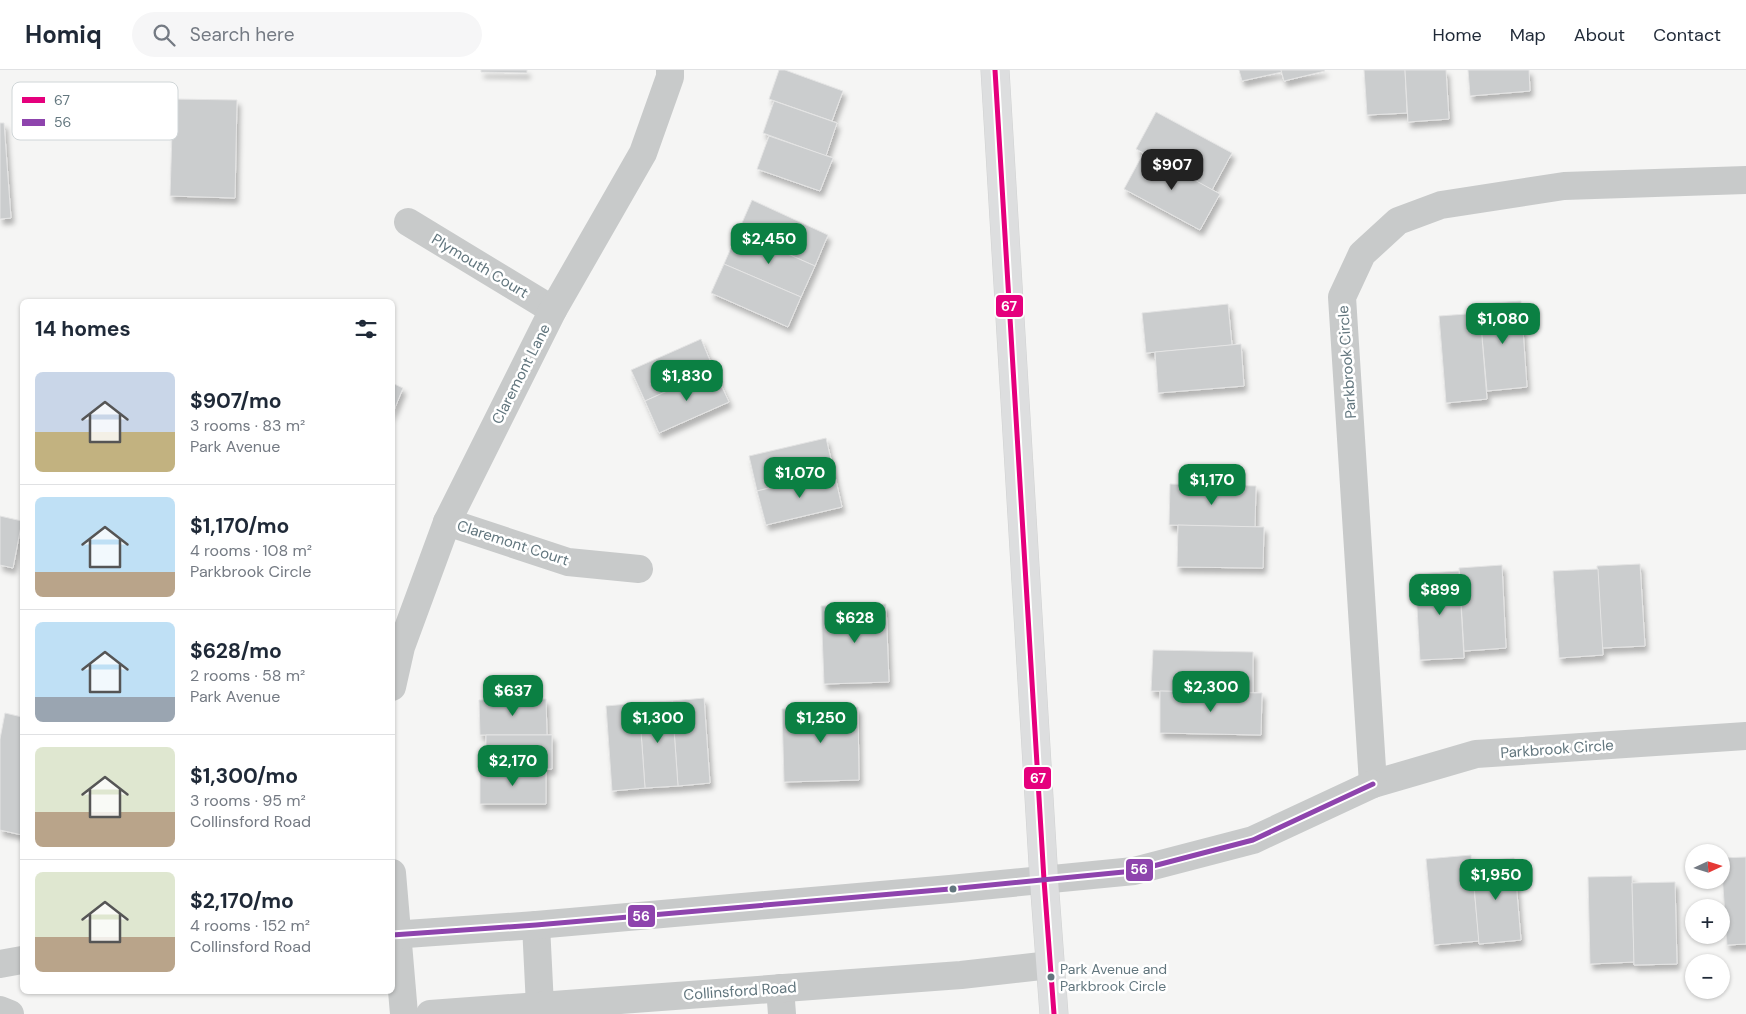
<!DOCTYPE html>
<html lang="en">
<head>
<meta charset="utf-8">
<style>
	:root { --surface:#fff; --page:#f6f6f7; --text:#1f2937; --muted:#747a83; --line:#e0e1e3; --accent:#0b8043 }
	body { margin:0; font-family:"DM Sans",sans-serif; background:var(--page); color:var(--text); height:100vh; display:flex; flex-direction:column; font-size:19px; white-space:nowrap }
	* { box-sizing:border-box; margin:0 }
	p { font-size:16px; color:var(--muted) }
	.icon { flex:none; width:28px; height:28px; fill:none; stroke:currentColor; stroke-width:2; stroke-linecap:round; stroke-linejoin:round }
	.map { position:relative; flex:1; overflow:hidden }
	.side { position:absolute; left:20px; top:229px; width:375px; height:695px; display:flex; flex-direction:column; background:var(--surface); border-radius:8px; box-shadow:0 1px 4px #0004 }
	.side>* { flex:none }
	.needle { width:32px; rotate:86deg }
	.buttons { position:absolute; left:1685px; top:774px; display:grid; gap:10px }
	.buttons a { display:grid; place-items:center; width:45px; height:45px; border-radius:50%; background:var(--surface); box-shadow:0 1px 4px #0004; font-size:25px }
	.price { position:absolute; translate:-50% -42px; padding:0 11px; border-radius:10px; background:var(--accent); color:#fff; font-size:16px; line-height:32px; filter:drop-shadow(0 1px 2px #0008) }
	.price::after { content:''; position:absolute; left:50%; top:30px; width:15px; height:11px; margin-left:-8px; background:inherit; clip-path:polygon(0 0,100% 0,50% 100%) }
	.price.active { background:#222; color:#fff }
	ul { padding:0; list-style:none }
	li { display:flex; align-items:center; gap:15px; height:125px; padding:0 15px }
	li+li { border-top:1px solid var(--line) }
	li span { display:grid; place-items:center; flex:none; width:140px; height:100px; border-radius:8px; color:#555 }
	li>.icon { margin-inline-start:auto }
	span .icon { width:60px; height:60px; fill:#fffc; stroke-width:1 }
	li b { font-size:21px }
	h2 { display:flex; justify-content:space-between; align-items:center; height:60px; padding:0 15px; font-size:21px }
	header { display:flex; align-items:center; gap:30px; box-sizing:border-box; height:70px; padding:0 25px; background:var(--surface); border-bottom:1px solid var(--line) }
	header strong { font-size:24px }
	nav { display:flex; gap:28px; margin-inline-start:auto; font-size:18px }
	.search { width:350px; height:45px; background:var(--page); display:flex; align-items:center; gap:12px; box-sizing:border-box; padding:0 18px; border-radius:28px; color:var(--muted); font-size:19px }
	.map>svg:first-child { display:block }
	.building { fill:#cbcdce; stroke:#e4e4e4; filter:url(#shadow) }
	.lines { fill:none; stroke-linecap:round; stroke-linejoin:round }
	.major-casing { stroke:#d1d2d2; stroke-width:29 }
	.minor { stroke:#c8caca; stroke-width:28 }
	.major { stroke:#dddedf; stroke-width:28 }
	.bus-1-casing { stroke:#fff; stroke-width:9 }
	.bus-2-casing { stroke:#fff; stroke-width:9 }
	.bus-1 { stroke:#e5007d; stroke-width:5 }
	.bus-2 { stroke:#8e44ad; stroke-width:5 }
	.bus-dot { fill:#62767e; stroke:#fff; stroke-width:2 }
	.labels { text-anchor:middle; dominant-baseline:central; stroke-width:5; stroke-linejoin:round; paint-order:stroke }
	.bus-label { font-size:14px; fill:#62767e; stroke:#fff; text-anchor:start }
	.street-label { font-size:15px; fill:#62767e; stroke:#fff }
	.key { fill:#fff; stroke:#d0d6d8; stroke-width:1 }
	.key-label { font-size:14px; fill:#62767e }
	.line-badge { stroke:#fff; stroke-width:2 }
	.badge-label { font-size:14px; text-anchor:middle; font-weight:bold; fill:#fff }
</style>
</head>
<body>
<header>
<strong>Homiq</strong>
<div class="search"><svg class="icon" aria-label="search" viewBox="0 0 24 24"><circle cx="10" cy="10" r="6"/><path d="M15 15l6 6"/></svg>Search here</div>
<nav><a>Home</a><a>Map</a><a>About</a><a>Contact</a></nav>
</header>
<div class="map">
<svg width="1746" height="944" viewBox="0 0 1746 944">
	<defs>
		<filter id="shadow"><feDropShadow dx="3" dy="5.5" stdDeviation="2.5" flood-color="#0004"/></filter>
	</defs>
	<rect width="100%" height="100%" fill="#f5f5f4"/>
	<g class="building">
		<polygon points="481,0 527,0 527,3 481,2"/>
		<polygon points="779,0 785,0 843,21 832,51 769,29"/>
		<polygon points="1239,0 1281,0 1282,2 1242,11"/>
		<polygon points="1281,0 1324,0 1325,1 1284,11"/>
		<polygon points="1364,0 1405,0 1407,43 1367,45"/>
		<polygon points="1405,0 1446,0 1449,49 1408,52"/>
		<polygon points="1468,0 1529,0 1530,21 1470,26"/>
		<polygon points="173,29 237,30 235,128 170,126"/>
		<polygon points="774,31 837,53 826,86 763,63"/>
		<polygon points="1156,42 1232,83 1212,120 1136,79"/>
		<polygon points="0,53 4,53 11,148 0,149"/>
		<polygon points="769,66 833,88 820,121 757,99"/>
		<polygon points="1144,82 1220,124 1200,160 1124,119"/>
		<polygon points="752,130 828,165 815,196 738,162"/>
		<polygon points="738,162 815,196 801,227 724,194"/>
		<polygon points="724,194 801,227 788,257 711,223"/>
		<polygon points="1521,231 1527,317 1487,321 1479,234"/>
		<polygon points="1228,234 1232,275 1146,283 1142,243"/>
		<polygon points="1480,243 1487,329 1446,333 1439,246"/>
		<polygon points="701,269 714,300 645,331 631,300"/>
		<polygon points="1241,274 1244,316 1158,323 1155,282"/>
		<polygon points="714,300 729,332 659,363 645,331"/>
		<polygon points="392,313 403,318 392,345"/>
		<polygon points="826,368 834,402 757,421 749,386"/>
		<polygon points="834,402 842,437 766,455 757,421"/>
		<polygon points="1170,414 1256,416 1255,457 1169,455"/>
		<polygon points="0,446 22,451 13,498 0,495"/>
		<polygon points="1178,455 1264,457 1263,498 1177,497"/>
		<polygon points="1640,494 1645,576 1602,578 1597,496"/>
		<polygon points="1502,495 1506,578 1464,581 1459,498"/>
		<polygon points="1598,499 1603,585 1559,588 1553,501"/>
		<polygon points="1459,501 1464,588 1420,590 1415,504"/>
		<polygon points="886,534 889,612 824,614 821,536"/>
		<polygon points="1153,580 1253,582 1253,623 1151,621"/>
		<polygon points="1160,621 1262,623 1261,665 1160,663"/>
		<polygon points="704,628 710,713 678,716 672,631"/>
		<polygon points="546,629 547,665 480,665 479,630"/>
		<polygon points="672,631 678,716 645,718 639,633"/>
		<polygon points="639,633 645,718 612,721 606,636"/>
		<polygon points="858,637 859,710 784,712 782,639"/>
		<polygon points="5,643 22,647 22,765 0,760 0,669"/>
		<polygon points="486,665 552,665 552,699 486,700"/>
		<polygon points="546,699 546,734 480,734 480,700"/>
		<polygon points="1471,785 1479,871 1434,875 1426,789"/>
		<polygon points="1746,787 1746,874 1727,875 1721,788"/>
		<polygon points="1514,788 1521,870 1479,874 1472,792"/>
		<polygon points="1632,806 1634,892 1590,894 1588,807"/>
		<polygon points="1675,812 1677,894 1634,895 1632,813"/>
	</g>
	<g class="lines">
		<defs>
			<polyline id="major" points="995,0 1044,810 1054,944"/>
		</defs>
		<use href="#major" class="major-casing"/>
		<g class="minor">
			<polyline points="1746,110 1564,116 1441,135 1398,151 1362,184 1342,227 1373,714 1476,684 1746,666"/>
			<polyline points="408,152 553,240"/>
			<polyline points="447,452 568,492 639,499"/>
			<polyline points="392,617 401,577 447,452 553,240 643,83 670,7 670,0"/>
			<polyline points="392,803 404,944"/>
			<polyline points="536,855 540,936"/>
			<polyline points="392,865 536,855 950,819 1134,801 1253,770 1373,714"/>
			<polyline points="0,894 22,890"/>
			<polyline points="780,918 782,944"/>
			<polyline points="0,940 10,944"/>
			<polyline points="430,944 961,905 1050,895"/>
		</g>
		<use href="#major" class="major"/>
		<defs>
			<polyline id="bus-1" points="995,0 1044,810 1054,944"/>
			<polyline id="bus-2" points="392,865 536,855 950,819 1134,801 1253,770 1373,714"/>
		</defs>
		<use href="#bus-1" class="bus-1-casing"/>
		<use href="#bus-2" class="bus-2-casing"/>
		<use href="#bus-1" class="bus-1"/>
		<use href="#bus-2" class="bus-2"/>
	</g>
	<g class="bus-dot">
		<circle cx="953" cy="819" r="4.5"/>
		<circle cx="1051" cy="907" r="4.5"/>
	</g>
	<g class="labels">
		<g class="bus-label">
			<text x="1060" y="899">Park Avenue and<tspan x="1060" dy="17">Parkbrook Circle</tspan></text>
		</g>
		<g class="street-label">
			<text transform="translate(480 196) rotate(31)">Plymouth Court</text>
			<text transform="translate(1347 292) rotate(-94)">Parkbrook Circle</text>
			<text transform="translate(521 304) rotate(-63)">Claremont Lane</text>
			<text transform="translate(513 473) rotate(18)">Claremont Court</text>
			<text transform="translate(1557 679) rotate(-4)">Parkbrook Circle</text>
			<text transform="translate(740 921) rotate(-4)">Collinsford Road</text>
		</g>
	</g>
	<rect x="12" y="12" width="166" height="58" rx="8" class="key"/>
	<rect x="22" y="27" width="23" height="6" fill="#e5007d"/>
	<rect x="22" y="49" width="23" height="7" fill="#8e44ad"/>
	<g class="key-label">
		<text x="54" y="35">67</text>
		<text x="54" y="57">56</text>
	</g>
	<g class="line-badge">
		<rect x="995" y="224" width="29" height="24" rx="5" fill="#e5007d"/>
		<rect x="1023" y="696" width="29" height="24" rx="5" fill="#e5007d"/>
		<rect x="1125" y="788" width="29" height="24" rx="5" fill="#8e44ad"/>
		<rect x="627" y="834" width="29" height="24" rx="5" fill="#8e44ad"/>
	</g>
	<g class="badge-label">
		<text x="1009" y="241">67</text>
		<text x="1038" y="713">67</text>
		<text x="1139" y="804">56</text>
		<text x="641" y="851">56</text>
	</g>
</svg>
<div class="buttons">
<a><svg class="needle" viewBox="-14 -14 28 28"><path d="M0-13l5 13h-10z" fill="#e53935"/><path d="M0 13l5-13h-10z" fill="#747a83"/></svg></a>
<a>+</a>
<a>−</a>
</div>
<b class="price active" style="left:1172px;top:121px">$907</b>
<b class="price" style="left:769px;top:195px">$2,450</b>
<b class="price" style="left:1503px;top:275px">$1,080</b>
<b class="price" style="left:687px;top:332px">$1,830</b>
<b class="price" style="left:800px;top:429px">$1,070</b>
<b class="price" style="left:1212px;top:436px">$1,170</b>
<b class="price" style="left:1440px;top:546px">$899</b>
<b class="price" style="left:855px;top:574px">$628</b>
<b class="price" style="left:1211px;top:643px">$2,300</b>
<b class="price" style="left:513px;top:647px">$637</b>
<b class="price" style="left:658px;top:674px">$1,300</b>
<b class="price" style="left:821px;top:674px">$1,250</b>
<b class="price" style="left:513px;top:717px">$2,170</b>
<b class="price" style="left:1496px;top:831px">$1,950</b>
<section class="side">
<h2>14 homes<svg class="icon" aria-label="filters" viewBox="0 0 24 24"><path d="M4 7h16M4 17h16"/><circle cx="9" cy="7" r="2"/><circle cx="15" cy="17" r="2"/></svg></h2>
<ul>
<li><span style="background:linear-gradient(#c9d6e8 60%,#c2b280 0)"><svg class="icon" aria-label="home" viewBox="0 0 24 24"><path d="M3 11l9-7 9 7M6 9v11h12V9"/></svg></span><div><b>$907/mo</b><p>3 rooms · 83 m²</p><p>Park Avenue</p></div></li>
<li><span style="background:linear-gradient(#bfe0f5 75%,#b9a48a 0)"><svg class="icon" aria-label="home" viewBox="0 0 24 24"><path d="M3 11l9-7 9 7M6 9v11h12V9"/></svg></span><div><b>$1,170/mo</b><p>4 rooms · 108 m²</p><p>Parkbrook Circle</p></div></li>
<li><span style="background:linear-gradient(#bfe0f5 75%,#9aa5b1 0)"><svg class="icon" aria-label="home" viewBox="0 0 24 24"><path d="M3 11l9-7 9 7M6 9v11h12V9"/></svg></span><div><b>$628/mo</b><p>2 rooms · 58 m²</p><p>Park Avenue</p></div></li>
<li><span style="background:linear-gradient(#dfe7d0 65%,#b9a48a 0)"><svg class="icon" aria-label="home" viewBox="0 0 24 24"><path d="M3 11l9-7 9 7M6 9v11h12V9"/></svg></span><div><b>$1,300/mo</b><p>3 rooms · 95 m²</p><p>Collinsford Road</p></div></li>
<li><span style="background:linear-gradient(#dfe7d0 65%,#b9a48a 0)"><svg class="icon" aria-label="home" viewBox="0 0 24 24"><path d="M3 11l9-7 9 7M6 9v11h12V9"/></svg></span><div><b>$2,170/mo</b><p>4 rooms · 152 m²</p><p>Collinsford Road</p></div></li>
</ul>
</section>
</div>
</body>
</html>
